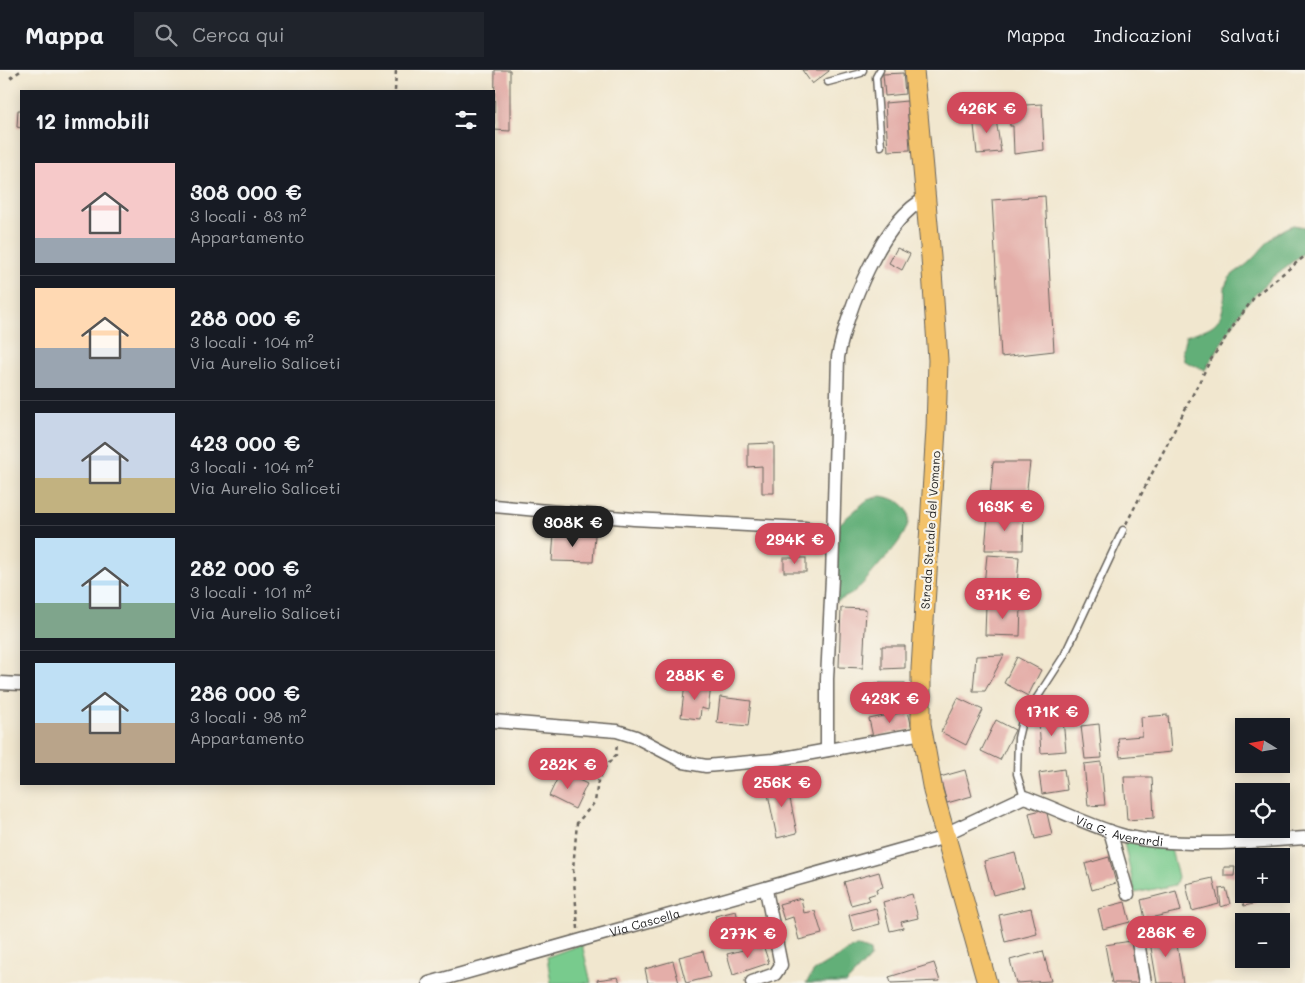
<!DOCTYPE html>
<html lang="it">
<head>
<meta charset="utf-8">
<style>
	:root { --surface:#171b24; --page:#20242c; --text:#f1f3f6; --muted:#9ea1a6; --line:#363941; --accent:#d1495b }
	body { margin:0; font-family:Mali,sans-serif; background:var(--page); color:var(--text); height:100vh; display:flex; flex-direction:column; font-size:19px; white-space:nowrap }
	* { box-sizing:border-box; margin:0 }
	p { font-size:16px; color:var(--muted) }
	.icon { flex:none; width:28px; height:28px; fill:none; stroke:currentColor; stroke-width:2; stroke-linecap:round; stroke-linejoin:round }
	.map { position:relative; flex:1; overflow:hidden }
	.panel { position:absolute; left:20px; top:20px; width:475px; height:695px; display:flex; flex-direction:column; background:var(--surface); border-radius:0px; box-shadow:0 2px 12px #0003 }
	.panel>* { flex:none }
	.needle { width:32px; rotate:281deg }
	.fabs { position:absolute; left:1235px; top:648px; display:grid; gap:10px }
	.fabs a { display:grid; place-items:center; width:55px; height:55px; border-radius:0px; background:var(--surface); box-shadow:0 2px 12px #0003; font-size:25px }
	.price { position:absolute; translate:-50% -42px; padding:0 11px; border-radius:18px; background:var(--accent); color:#fff; font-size:16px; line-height:32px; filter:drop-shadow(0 1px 2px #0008) }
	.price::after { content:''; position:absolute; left:50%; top:30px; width:15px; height:11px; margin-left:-8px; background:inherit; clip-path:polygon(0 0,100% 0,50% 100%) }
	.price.on { background:#222; color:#fff }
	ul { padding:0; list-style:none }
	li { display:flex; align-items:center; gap:15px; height:125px; padding:0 15px }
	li+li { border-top:1px solid var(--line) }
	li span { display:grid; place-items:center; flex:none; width:140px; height:100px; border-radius:0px; color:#555 }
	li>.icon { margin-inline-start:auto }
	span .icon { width:60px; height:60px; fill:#fffc; stroke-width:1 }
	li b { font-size:21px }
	h2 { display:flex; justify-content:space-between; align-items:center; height:60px; padding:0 15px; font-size:21px }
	header { display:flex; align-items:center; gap:30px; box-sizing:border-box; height:70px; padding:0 25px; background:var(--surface); border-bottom:1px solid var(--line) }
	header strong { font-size:24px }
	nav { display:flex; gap:28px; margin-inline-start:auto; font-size:18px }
	.search { width:350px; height:45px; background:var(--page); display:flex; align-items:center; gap:12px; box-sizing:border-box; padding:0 18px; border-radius:0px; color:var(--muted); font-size:19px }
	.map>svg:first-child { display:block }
	.green { fill:#78cb8d; stroke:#4a7454 }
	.forest { fill:#62af78; stroke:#3f664a }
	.building { fill:#e4aea9 }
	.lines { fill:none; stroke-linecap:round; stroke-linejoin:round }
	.service-casing { stroke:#67635b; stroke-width:9 }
	.minor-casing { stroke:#67635b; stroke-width:15 }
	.primary-casing { stroke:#67635b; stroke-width:21 }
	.path { stroke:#67635b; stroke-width:2.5; stroke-dasharray:4 4; stroke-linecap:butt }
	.service { stroke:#fff; stroke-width:6 }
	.minor { stroke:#fff; stroke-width:12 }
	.primary { stroke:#f3c26a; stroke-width:19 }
	.labels { text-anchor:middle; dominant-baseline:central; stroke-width:4.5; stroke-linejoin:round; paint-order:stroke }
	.street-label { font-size:12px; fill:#1c1c1c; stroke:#f7f3e8 }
</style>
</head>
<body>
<header>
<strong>Mappa</strong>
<div class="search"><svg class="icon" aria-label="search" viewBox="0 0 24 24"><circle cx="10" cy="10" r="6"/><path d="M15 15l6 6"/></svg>Cerca qui</div>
<nav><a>Mappa</a><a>Indicazioni</a><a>Salvati</a></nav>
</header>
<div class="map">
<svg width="1305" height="913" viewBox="0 0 1305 913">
	<rect width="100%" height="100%" fill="#f7f3e8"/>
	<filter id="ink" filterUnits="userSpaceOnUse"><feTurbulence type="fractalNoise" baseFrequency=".02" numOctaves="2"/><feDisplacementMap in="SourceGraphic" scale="10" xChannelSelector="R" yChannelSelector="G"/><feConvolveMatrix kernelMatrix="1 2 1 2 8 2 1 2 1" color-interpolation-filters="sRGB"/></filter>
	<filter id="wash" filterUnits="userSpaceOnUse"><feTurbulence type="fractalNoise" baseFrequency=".0096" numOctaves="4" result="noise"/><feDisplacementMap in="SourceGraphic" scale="20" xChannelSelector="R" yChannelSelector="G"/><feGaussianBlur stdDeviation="1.12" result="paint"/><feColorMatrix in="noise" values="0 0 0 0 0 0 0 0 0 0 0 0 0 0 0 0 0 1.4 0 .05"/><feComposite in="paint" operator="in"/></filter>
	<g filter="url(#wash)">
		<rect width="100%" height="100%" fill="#f1e7cf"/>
		<g class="green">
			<polygon points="1135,771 1170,775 1178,807 1175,815 1135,823 1124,773"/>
			<polygon points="582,874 591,913 551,913 547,887"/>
		</g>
		<g class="forest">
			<path d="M1293 155 1305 157V182L1274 206 1245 235 1205 300 1184 291 1182 281 1186 266C1208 258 1221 258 1224 231 1225 225 1224 217 1227 212 1231 203 1239 201 1247 194 1265 178 1268 166 1293 155Z"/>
			<path d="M881 426C932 435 901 472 879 495 866 510 855 526 836 531L838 455 867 430Z"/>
			<polygon points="856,876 870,881 871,887 846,913 806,913 814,901"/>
		</g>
		<g id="blocks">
			<g class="building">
				<polygon points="495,0 510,0 510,61 494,60"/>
				<polygon points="802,0 829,0 829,1 812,14"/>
				<polygon points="903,3 905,24 885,26 883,4"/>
				<polygon points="907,31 910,80 888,81 885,33"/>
				<polygon points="1042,34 1044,80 1014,84 1013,56 1010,56 1009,36"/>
				<polygon points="18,40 21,40 21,58 17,57"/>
				<polygon points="995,43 1001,82 977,84 973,45"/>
				<polygon points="1045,126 1054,281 1001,287 992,130"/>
				<polygon points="897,178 910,184 902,200 889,193"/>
				<polygon points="774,373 774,423 762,423 762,396 748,397 748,374"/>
				<polygon points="993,392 1030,392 1026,427 990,427"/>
				<polygon points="1024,442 1023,480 985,480 988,444"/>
				<polygon points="554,463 595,465 593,492 552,491"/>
				<polygon points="987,485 1019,487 1017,517 984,515"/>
				<rect x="784" y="488" width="22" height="14"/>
				<polygon points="986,535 1021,536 1020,566 985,565"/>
				<polygon points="841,538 866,539 863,598 839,597"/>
				<polygon points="882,576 905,576 905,598 882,599"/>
				<polygon points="1004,585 985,621 973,621 976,586"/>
				<polygon points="1017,587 1041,600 1028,626 1004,613"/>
				<rect x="876" y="613" width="29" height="23"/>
				<polygon points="685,614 711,616 708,640 701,638 700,649 681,647"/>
				<polygon points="720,627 751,631 748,656 717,653"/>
				<polygon points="958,628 983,640 966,675 941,662"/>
				<polygon points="908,641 912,659 873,667 869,649"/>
				<polygon points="1168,645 1171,682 1120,687 1118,668 1142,666 1141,647"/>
				<polygon points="996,650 1015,660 1000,690 981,681"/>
				<polygon points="1063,650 1066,681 1041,683 1039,653"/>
				<polygon points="1099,654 1102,688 1085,689 1081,656"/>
				<polygon points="1101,692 1105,735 1088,736 1084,694"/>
				<polygon points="1064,699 1067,720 1042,724 1039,703"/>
				<polygon points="965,700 972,726 947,733 940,707"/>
				<polygon points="561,701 587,714 575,739 549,726"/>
				<polygon points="1124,707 1152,707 1154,748 1127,750"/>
				<polygon points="786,709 797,763 777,768 766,714"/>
				<polygon points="1046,739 1052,765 1035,769 1029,743"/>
				<polygon points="1015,783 1024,817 993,825 984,791"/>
				<polygon points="1109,787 1116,813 1092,820 1085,794"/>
				<polygon points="1224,797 1235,797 1234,806 1224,806"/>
				<polygon points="879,802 883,817 876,819 877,823 868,826 870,830 851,835 844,812"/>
				<polygon points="1213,808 1219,834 1192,841 1186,814"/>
				<polygon points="1244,814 1244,824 1255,824 1257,833 1244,836 1238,815"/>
				<polygon points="1226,818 1230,834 1221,837 1219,819"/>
				<polygon points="1176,821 1181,841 1145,849 1141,830"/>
				<polygon points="912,824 918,848 901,852 903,858 890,861 883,832"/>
				<polygon points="801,828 804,843 815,841 822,864 799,870 793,847 784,850 779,834"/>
				<polygon points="1125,832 1130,852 1103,859 1098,839"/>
				<polygon points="876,838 880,854 853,861 849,845"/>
				<polygon points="1031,838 1037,864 1005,872 999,845"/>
				<polygon points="736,841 742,865 722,871 715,846"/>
				<polygon points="1175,862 1183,913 1157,913 1149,866"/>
				<polygon points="1131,871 1138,913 1112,913 1105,875"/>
				<polygon points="763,875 769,893 733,905 727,884"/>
				<polygon points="703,881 710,907 686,913 679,887"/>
				<polygon points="1043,881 1051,911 1016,913 1010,890"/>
				<polygon points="673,891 679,913 648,913 645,899"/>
				<polygon points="934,893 940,911 891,913 889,907"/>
				<polygon points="618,907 620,913 598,913 597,910"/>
			</g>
		</g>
	</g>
	<g filter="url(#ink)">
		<use href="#blocks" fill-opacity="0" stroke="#67635b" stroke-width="1"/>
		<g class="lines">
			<defs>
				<g id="service">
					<polyline points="880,0 876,7 881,76"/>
					<polyline points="828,12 861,3 863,0"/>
					<polyline points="1024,727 1017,704 1018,668 1022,651 1064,586 1123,460"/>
				</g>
				<g id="minor">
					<polyline points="494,436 634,449 804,458 833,463"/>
					<polyline points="0,613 21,614"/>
					<polyline points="494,651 617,661 636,667 684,692 706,696 773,690 922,663"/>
					<path d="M827 680V609L832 508 838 287C847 240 881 151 926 128"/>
					<polyline points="1110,761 1128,824"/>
					<path id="s1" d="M945 764 1024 727C1058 739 1091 757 1125 766 1175 778 1253 772 1305 768"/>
					<polyline points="1138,872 1145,913"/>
					<polyline points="752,912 775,904 781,895 766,820"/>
					<path id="s2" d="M429 913 946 767"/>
				</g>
				<polyline id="primary" points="914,0 931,187 938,290 936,359 921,599 921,654 933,721 987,913"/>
			</defs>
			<use href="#service" class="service-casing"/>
			<use href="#minor" class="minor-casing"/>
			<use href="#primary" class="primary-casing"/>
			<g class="path">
				<polyline points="10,8 22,0"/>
				<polyline points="395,21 396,0"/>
				<polyline points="1126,454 1210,291 1232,258 1255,226 1305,186"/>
				<polyline points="578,859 573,799 577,753 595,732 598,711 606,696 616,685 617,673"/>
			</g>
			<use href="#service" class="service"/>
			<use href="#minor" class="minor"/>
			<use href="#primary" class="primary"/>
		</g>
	</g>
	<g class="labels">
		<g class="street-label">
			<text transform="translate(930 460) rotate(-86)">Strada Statale del Vomano</text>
			<text stroke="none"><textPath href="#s1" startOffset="189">Via G. Averardi</textPath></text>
			<text stroke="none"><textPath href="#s2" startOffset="224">Via Cascella</textPath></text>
		</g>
	</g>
</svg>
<div class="fabs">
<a><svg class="needle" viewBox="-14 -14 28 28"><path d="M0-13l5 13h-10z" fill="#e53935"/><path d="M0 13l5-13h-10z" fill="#9ea1a6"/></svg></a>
<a><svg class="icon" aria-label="locate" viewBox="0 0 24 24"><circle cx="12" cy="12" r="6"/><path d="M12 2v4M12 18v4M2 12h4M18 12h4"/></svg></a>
<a>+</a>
<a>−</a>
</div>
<b class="price" style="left:987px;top:64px">426K €</b>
<b class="price" style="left:1005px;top:462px">163K €</b>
<b class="price on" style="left:573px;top:478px">308K €</b>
<b class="price" style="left:795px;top:495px">294K €</b>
<b class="price" style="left:1003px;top:550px">371K €</b>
<b class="price" style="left:695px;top:631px">288K €</b>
<b class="price" style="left:890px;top:654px">423K €</b>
<b class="price" style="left:1052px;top:667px">171K €</b>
<b class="price" style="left:568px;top:720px">282K €</b>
<b class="price" style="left:782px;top:738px">256K €</b>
<b class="price" style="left:1166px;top:888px">286K €</b>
<b class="price" style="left:748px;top:889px">277K €</b>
<section class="panel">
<h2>12 immobili<svg class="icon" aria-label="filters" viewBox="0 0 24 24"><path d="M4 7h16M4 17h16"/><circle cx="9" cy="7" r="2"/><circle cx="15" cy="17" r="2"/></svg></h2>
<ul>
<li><span style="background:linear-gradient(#f6c9c9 75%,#9aa5b1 0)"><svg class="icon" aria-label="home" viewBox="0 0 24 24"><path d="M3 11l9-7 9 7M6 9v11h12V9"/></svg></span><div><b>308 000 €</b><p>3 locali · 83 m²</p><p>Appartamento</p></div></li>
<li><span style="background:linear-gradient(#ffd9b3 60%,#9aa5b1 0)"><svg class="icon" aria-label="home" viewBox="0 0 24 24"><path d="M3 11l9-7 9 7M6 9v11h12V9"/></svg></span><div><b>288 000 €</b><p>3 locali · 104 m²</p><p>Via Aurelio Saliceti</p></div></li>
<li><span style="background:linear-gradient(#c9d6e8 65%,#c2b280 0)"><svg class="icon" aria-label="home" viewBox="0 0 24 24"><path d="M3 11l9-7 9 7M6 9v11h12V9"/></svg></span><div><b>423 000 €</b><p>3 locali · 104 m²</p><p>Via Aurelio Saliceti</p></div></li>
<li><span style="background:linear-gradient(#bfe0f5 65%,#7fa58c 0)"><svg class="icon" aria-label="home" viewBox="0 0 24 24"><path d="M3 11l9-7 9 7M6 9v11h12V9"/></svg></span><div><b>282 000 €</b><p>3 locali · 101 m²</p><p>Via Aurelio Saliceti</p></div></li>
<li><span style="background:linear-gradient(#bfe0f5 60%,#b9a48a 0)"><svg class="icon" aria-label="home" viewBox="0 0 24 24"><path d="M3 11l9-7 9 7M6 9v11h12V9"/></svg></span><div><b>286 000 €</b><p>3 locali · 98 m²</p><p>Appartamento</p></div></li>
</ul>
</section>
</div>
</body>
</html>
